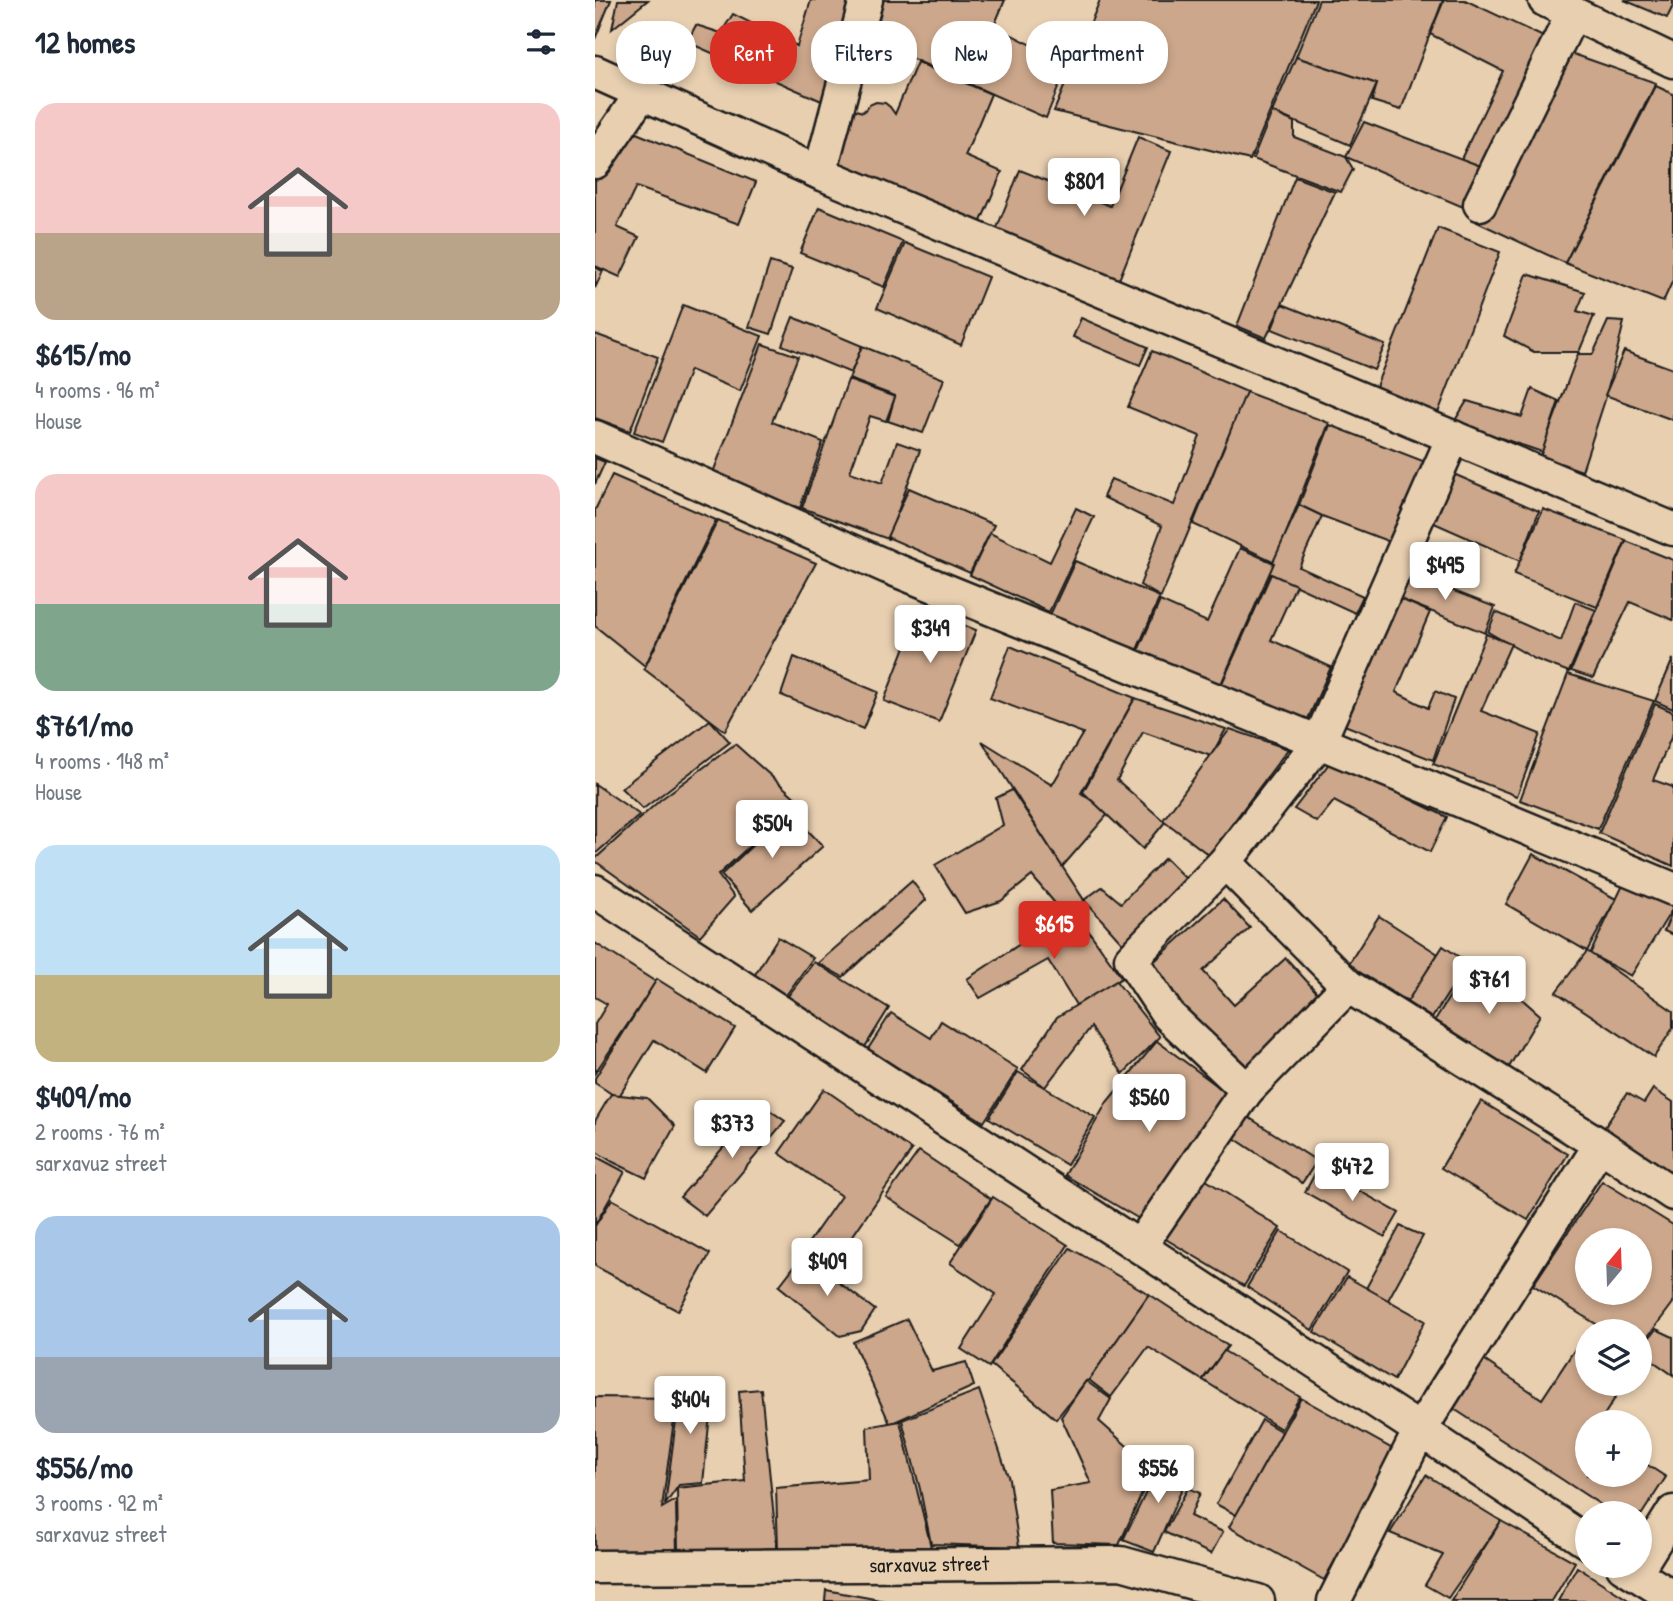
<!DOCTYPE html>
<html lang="en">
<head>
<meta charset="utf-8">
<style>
	:root { --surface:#fff; --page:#f6f6f7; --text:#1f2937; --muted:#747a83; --accent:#d93025 }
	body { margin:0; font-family:"Patrick Hand",sans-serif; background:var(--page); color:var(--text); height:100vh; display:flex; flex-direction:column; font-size:26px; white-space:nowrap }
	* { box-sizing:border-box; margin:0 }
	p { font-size:23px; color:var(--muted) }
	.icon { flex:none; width:38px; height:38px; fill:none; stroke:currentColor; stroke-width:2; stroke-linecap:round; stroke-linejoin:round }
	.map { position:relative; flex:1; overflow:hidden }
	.panel { display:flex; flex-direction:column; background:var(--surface); width:595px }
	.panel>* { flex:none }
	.banner { position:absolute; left:21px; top:21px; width:665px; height:63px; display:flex; gap:14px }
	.needle { width:46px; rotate:19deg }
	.buttons { position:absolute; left:980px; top:1228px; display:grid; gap:14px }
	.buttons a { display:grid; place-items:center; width:77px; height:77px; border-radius:50%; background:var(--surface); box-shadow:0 4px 10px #0003; font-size:35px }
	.price { position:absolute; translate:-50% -60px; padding:0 16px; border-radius:7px; background:#fff; color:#222; font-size:23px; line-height:46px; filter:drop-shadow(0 2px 4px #0008) }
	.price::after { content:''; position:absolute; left:50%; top:42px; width:21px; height:16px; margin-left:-10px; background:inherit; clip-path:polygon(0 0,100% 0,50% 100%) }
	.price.on { background:var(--accent); color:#fff }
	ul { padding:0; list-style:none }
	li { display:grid; align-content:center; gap:14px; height:371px; padding:0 35px }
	li span { display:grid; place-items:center; height:217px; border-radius:21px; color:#555 }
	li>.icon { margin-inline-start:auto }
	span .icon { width:126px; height:126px; fill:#fffc; stroke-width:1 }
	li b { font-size:30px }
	h2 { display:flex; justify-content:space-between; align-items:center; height:84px; padding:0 35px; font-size:30px }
	.chip { padding:0 24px; border-radius:28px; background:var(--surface); box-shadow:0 4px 10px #0003; font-size:24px; line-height:63px }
	.chip.on { background:var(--accent); color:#fff }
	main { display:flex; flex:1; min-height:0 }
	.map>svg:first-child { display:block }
	.building { fill:#cca78b; stroke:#1c1c1c; stroke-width:2; fill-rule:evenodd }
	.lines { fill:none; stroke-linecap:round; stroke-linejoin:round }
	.street-casing { stroke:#1c1c1c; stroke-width:37 }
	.street { stroke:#e8cfb0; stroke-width:32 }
	.labels { text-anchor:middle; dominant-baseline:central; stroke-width:5; stroke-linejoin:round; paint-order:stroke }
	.street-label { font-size:21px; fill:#1c1c1c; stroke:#e8cfb0 }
</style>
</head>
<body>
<main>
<section class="panel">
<h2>12 homes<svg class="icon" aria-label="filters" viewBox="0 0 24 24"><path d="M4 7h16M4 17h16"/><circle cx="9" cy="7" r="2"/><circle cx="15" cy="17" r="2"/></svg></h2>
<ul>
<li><span style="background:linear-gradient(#f6c9c9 60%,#b9a48a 0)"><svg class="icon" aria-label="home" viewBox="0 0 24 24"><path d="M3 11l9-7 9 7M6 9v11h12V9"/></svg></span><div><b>$615/mo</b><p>4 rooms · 96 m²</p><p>House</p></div></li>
<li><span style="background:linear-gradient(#f6c9c9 60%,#7fa58c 0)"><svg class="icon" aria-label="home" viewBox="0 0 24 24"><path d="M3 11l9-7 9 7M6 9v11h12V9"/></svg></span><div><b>$761/mo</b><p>4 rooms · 148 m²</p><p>House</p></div></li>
<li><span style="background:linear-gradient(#bfe0f5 60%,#c2b280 0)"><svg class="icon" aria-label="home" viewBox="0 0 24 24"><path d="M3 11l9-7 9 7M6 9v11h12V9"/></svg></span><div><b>$409/mo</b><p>2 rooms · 76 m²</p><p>sarxavuz street</p></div></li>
<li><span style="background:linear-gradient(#a9c7e8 65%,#9aa5b1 0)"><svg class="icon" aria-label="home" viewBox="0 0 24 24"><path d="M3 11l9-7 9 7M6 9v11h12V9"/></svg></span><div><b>$556/mo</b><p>3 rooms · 92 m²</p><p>sarxavuz street</p></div></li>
</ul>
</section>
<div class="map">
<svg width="1078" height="1601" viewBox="0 0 1078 1601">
	<rect width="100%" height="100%" fill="#e8cfb0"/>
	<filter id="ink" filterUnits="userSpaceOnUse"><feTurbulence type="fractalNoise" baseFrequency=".0143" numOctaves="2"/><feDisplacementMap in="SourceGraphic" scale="14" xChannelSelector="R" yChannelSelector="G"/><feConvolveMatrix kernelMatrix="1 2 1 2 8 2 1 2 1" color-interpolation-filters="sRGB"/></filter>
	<g filter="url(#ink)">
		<g class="building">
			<polygon points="0,0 16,0 0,39"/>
			<polygon points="23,0 53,0 17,29"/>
			<polygon points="216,0 254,0 229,102 92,42 101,25 126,33 138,14 202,46"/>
			<polygon points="278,0 410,0 399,26 473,63 451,118 266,36"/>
			<polygon points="505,0 721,0 655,160 459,111"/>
			<polygon points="724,0 848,0 806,110 777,101 782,84 701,57"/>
			<polygon points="849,0 870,0 957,41 891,168 866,159 908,71 835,34"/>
			<polygon points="1029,0 1078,0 1078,6 1072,18"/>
			<polygon points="967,50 1061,83 970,263 882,222"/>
			<polygon points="701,57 782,84 755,145 677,112"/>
			<polygon points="322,62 396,94 370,156 407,172 384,226 231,165 250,107 268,112 274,105 281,102 290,103 295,107 300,114"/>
			<polygon points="1061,86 1078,94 1078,280 1068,302 970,263"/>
			<polygon points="677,112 699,122 699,137 751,157 758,169 746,192 658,159"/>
			<polygon points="769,122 891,168 875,210 751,157"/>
			<polygon points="29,128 161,182 144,224 41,187 22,227 44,237 25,277 0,266 0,177"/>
			<polygon points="543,137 576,151 521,287 398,238 425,170 515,206"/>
			<polygon points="700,177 740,192 671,338 642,326"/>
			<polygon points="224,207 308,242 289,287 205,253"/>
			<polygon points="843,228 905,252 843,413 780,389"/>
			<polygon points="310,243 393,277 366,345 282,308"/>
			<polygon points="175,262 197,269 176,334 154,327"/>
			<polygon points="0,267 8,271 0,288"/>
			<polygon points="932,274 990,292 982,311 999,316 984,352 939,352 909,336"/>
			<polygon points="687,304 790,345 779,370 677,329"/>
			<polygon points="88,305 167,336 145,391 95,370 67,442 39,432"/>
			<polygon points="198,317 267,346 256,373 187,345"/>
			<polygon points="486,318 553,347 545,365 478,337"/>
			<polygon points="1013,321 1029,322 1010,400 987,471 945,456 983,354 998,354"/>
			<polygon points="0,334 63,357 35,431 0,418"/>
			<polygon points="167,344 203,356 177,422 228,442 205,508 116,478"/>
			<polygon points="267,346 349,379 328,433 293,421 300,396 254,379"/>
			<polygon points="557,351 652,392 566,597 545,585 567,526 508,497 516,479 579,505 605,436 533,407"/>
			<polygon points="1029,351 1078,369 1078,420 1010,395"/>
			<polygon points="253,380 300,397 291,421 275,416 255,472 287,483 302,442 325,450 293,539 207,508"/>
			<polygon points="937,389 964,401 947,452 859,422 872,401 927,417"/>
			<polygon points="651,392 734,423 680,562 598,524"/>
			<polygon points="735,425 833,463 803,545 727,516 704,505"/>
			<polygon points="0,458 10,462 0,484"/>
			<polygon points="854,472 944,511 925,561 830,519"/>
			<polygon points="17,475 121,520 50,666 0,626 0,510"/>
			<polygon points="314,488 399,525 375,573 292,537"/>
			<polygon points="704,505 727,516 704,567 768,596 760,613 673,573"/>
			<polygon points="481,508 499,517 454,612 375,575 395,533 455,562"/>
			<polygon points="948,509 1031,540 1002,607 919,574"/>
			<polygon points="123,520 221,563 130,731 49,669"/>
			<polygon points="1031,541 1078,560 1078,620 1035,602 998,678 976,671"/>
			<polygon points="645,548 679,563 623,691 541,655 565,601 612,622"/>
			<polygon points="480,561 565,597 541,652 455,615"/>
			<polygon points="810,572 900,607 890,633 800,597"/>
			<polygon points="676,574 701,585 676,640 736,667 709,728 624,690"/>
			<polygon points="796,595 835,612 801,692 833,708 840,691 859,699 838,760 739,721"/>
			<polygon points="980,602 1001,610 974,672 940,659 893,632 901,612 966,641"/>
			<polygon points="325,608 381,630 344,722 289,701"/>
			<polygon points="891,634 916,644 886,711 945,734 922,796 838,764"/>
			<polygon points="415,646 540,698 486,793 514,813 467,867 387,741 457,785 488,733 395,698"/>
			<polygon points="199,657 283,692 268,729 186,695"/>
			<polygon points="1078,659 1078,709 1060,701"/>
			<polygon points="973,674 1059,701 1003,829 925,800"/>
			<polygon points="540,698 631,729 616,756 548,732 522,780 570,822 548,849 488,792"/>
			<polygon points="1060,704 1078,712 1078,733 1058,780 1078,787 1078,866 1004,833"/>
			<polygon points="115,720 135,742 48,809 26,788"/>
			<polygon points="635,729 693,749 614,855 568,820"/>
			<polygon points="140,744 204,801 123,875 139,897 105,936 0,861 0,859 65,800"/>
			<polygon points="736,761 852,817 835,852 739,801 722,822 699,809"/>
			<polygon points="0,784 45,815 0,854"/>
			<polygon points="417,790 489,900 488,904 469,914 437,876 406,901 370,913 340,865 408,825 401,798"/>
			<polygon points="194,811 228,846 157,910 126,875"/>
			<polygon points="938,854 1021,899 992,951 911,904"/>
			<polygon points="570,858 594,882 531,947 489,900 507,887 526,903"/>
			<polygon points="317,881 331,900 248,977 223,963"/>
			<polygon points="1029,883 1078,905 1078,908 1036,976 995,954"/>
			<polygon points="628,899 655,928 608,971 639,1005 691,958 726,997 647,1070 552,968"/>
			<polygon points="478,909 527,978 481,1005 453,960 385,998 372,979"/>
			<polygon points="1078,909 1078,935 1069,931"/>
			<polygon points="784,916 843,954 813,1002 753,965"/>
			<polygon points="183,937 218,958 189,998 159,976"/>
			<polygon points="0,943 61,982 0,1073 0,1024 12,1004 0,997"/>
			<polygon points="848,946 873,963 837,1018 812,1002"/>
			<polygon points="992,951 1078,1011 1078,1028 1059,1057 961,992"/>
			<polygon points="219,962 294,1008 268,1050 190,1000"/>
			<polygon points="871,970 911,985 945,1015 914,1067 840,1020"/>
			<polygon points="62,979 140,1028 112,1073 59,1040 23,1098 0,1083 0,1078"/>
			<polygon points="521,981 565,1037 528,1074 496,1027 450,1087 427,1070 462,1017"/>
			<polygon points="296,1013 336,1038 346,1021 423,1069 389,1122 273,1049"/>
			<polygon points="562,1041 636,1096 556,1226 470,1175 512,1102"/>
			<polygon points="423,1072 500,1117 472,1165 394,1118"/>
			<polygon points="229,1089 317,1150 236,1267 209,1249 246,1196 184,1153"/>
			<polygon points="1058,1089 1078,1102 1078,1176 1008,1130 1032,1093 1049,1103"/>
			<polygon points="16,1094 52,1098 80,1126 51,1178 18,1162 0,1151 0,1121"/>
			<polygon points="886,1101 973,1154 933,1220 846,1168"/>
			<polygon points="166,1104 190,1121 110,1216 85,1197"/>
			<polygon points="650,1115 722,1161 707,1183 636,1136"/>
			<polygon points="324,1151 396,1199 365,1244 291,1197"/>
			<polygon points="0,1156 30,1172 0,1225"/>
			<polygon points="723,1168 804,1213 790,1237 710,1192"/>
			<polygon points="608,1178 685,1228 649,1286 569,1238"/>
			<path d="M1007 1181 1078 1225V1303L1045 1347V1332H1014L938 1285ZM992 1241H1045V1293H992Z"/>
			<polygon points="398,1197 473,1245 394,1367 366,1349 401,1294 355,1263"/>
			<polygon points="17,1199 115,1254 83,1311 0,1266 0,1226"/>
			<polygon points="805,1226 828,1236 792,1302 770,1290"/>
			<polygon points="686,1231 752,1272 717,1330 652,1287"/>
			<polygon points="475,1248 554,1294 494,1380 491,1381 461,1419 396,1365"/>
			<polygon points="208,1255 280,1310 266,1331 245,1336 184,1286"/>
			<polygon points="752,1277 830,1321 799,1380 719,1332"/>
			<polygon points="554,1294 633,1346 607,1380 553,1347 516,1397 494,1380"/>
			<polygon points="312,1319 337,1371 371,1362 379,1386 295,1424 258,1342"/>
			<polygon points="1061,1329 1078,1337 1078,1375 1045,1352 1045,1350"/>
			<polygon points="980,1349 992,1358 992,1384 1029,1384 1004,1423 992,1423 992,1475 1045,1475 1045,1460 1071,1477 1045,1517 1045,1514 1020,1514 853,1405 884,1357 947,1399"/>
			<polygon points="629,1351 705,1397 686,1429 608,1380"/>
			<polygon points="491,1381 516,1399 504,1421 558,1469 524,1545 458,1543 455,1490 496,1483 466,1417"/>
			<polygon points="86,1382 118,1385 108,1483 84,1485 70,1505"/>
			<polygon points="166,1389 182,1548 83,1553 82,1488 150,1481 144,1391"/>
			<polygon points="384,1390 414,1479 424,1547 336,1544 325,1489 307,1420"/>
			<polygon points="0,1397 82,1398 67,1508 81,1500 82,1554 0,1554"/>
			<polygon points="706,1398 801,1451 729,1580 634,1527"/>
			<polygon points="667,1420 687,1432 641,1515 621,1504"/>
			<polygon points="305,1421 336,1547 183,1549 181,1488 274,1480 272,1427"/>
			<polygon points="569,1455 596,1469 559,1552 528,1540"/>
			<polygon points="831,1475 906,1521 853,1598 830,1585 848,1555 795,1533"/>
			<polygon points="593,1488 605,1493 595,1516 628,1532 616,1554 569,1532"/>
			<polygon points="906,1521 980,1562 957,1601 856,1601"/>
			<polygon points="982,1567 1035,1601 963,1601"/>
			<polygon points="231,1590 290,1601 230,1601"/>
		</g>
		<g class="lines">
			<defs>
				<g id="street">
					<polyline points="271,0 225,173 1078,529"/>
					<polyline points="950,0 1078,61"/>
					<polyline points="0,72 225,173"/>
					<polyline points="0,162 47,93"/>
					<polyline points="885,204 978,13"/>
					<polyline points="0,437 293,567 724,742 858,437"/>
					<polyline points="1078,889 724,742 630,862 753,986 1005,1145 1078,1194"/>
					<polyline points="0,891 825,1430 992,1542"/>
					<polyline points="652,1090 753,986"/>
					<polyline points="545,1246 652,1090 573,1015 536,959 630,862"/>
					<polyline points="1045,1565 1078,1512"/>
					<polyline points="1028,1566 1078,1597"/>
					<polyline points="0,1567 526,1563 663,1601"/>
					<polyline points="739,1601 825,1430 1005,1145"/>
				</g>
			</defs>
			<use href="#street" class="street-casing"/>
			<use href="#street" class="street"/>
		</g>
	</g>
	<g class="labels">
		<g class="street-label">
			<text transform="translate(334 1564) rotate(-1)">sarxavuz street</text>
		</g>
	</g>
</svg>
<div class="buttons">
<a><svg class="needle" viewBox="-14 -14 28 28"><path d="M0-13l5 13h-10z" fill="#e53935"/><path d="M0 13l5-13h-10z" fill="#747a83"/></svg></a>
<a><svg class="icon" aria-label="layers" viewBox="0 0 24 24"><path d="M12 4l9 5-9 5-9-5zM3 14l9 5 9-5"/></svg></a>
<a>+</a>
<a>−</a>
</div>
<b class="price" style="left:489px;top:218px">$801</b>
<b class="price" style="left:850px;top:602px">$495</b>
<b class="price" style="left:335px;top:665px">$349</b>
<b class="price" style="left:177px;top:860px">$504</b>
<b class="price on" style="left:459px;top:961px">$615</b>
<b class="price" style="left:894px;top:1016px">$761</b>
<b class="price" style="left:554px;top:1134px">$560</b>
<b class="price" style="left:137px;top:1160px">$373</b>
<b class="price" style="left:757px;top:1203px">$472</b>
<b class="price" style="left:232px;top:1298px">$409</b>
<b class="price" style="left:95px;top:1436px">$404</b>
<b class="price" style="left:563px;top:1505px">$556</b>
<div class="banner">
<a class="chip">Buy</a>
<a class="chip on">Rent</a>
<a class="chip">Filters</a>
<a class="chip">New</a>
<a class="chip">Apartment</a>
</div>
</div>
</main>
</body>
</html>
